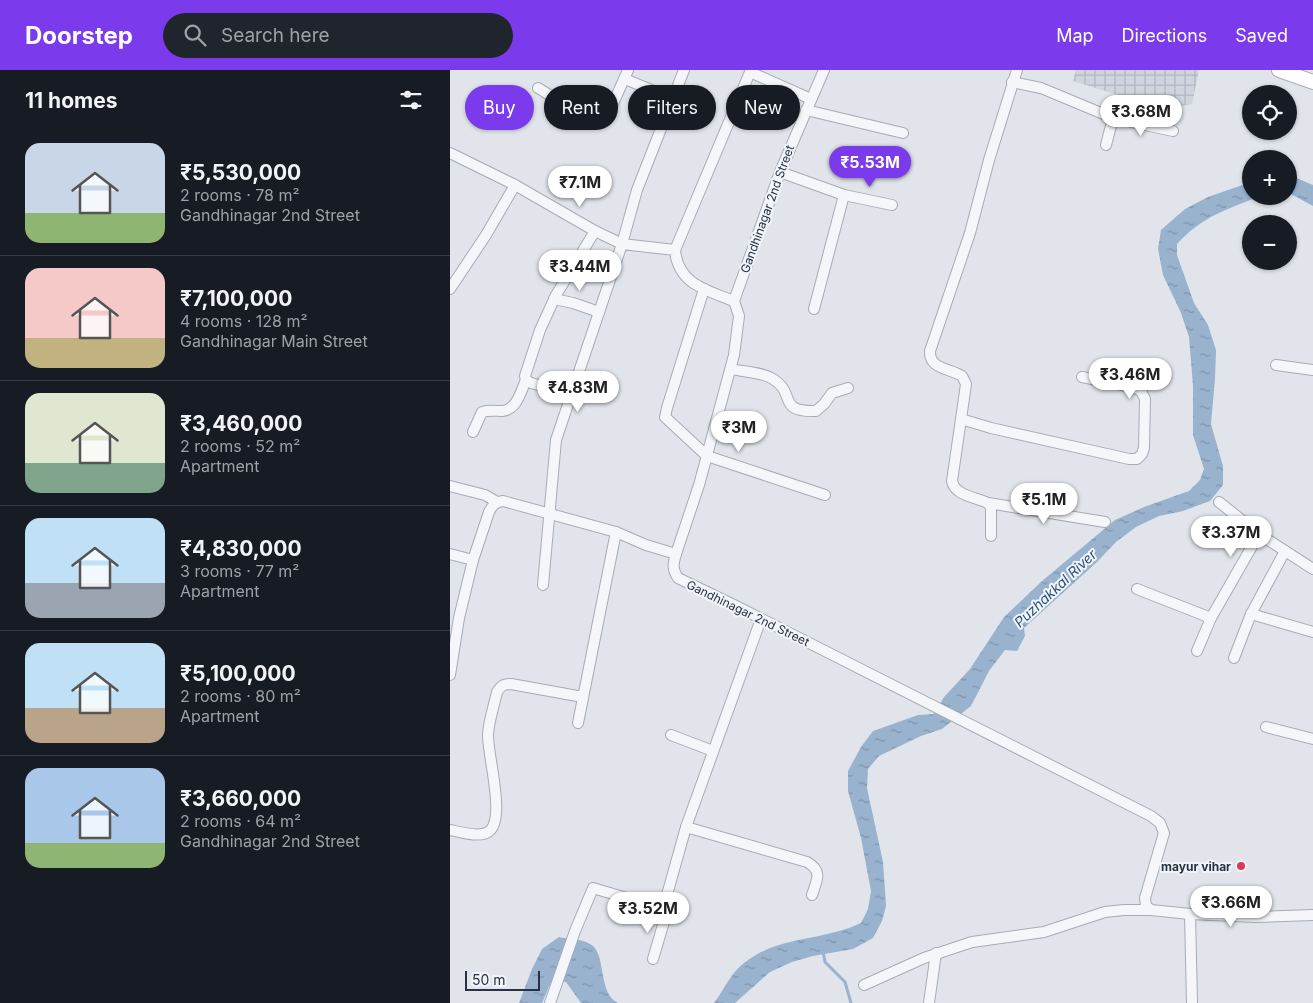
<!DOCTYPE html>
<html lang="en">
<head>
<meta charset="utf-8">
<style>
	:root { --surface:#171b24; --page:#20242c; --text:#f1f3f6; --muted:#9ea1a6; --line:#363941; --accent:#7c3aed }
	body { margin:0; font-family:Inter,sans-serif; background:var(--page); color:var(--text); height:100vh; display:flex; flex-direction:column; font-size:19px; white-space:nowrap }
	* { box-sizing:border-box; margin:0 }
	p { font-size:16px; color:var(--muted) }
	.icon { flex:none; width:28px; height:28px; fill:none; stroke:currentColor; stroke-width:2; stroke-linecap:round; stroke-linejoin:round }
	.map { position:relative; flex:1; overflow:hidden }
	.side { display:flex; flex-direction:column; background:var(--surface); width:450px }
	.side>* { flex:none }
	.top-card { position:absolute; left:15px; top:15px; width:475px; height:45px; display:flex; gap:10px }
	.controls { position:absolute; left:792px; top:15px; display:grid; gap:10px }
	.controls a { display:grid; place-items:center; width:55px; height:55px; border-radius:50%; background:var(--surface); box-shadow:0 1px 4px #0004; font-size:25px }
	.scale { position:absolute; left:15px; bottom:12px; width:75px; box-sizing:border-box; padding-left:5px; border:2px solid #273245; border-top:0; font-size:14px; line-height:18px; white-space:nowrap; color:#273245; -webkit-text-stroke:4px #f1f4f8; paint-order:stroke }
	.price { position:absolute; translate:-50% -42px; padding:0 11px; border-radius:18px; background:#fff; color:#222; font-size:16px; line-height:32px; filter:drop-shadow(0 1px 2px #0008) }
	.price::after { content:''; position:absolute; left:50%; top:30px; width:15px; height:11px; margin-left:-8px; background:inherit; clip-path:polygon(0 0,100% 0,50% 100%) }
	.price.active { background:var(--accent); color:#fff }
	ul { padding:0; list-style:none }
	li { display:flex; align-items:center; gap:15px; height:125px; padding:0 25px }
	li+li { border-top:1px solid var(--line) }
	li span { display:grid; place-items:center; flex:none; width:140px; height:100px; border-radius:15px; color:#555 }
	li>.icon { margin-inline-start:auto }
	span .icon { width:60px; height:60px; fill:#fffc; stroke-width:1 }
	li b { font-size:21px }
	h2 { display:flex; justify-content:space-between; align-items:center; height:60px; padding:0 25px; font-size:21px }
	.tag { padding:0 18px; border-radius:22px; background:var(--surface); box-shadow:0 1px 4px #0004; font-size:18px; line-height:45px }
	.tag.active { background:var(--accent); color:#fff }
	header { display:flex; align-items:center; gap:30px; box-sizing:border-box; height:70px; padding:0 25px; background:var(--accent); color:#fff }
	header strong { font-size:24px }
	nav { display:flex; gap:28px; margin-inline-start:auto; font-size:18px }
	.search { width:350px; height:45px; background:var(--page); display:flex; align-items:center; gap:12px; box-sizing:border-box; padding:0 18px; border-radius:28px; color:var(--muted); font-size:19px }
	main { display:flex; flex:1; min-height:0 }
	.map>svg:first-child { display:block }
	.industrial { fill:url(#industrial-grid) }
	.water { fill:url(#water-ripples) }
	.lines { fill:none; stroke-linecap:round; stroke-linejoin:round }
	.stream { stroke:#99b3cf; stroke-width:3 }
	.minor-casing { stroke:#a5acb6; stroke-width:12 }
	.secondary-casing { stroke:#a5acb6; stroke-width:16 }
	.minor { stroke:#f4f6f9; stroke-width:10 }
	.secondary { stroke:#fff; stroke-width:14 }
	.poi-dot { fill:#dd3a51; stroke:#f1f4f8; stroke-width:2 }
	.labels { text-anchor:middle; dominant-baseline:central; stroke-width:4; stroke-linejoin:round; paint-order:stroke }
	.street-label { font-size:12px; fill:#273245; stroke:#f1f4f8 }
	.poi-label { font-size:12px; font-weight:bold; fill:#273245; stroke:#f1f4f8; text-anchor:end }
	.water-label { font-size:14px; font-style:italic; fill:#2d507e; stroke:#f1f4f8 }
</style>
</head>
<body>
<header>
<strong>Doorstep</strong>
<div class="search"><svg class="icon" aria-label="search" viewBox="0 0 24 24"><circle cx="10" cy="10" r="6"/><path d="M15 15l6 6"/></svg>Search here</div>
<nav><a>Map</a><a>Directions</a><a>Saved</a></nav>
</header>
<main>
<section class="side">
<h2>11 homes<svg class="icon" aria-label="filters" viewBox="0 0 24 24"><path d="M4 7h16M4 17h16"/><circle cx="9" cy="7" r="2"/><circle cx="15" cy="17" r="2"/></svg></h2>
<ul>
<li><span style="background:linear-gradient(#c9d6e8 70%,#8fb573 0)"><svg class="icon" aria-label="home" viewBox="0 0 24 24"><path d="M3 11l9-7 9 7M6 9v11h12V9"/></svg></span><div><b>₹5,530,000</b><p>2 rooms · 78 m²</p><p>Gandhinagar 2nd Street</p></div></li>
<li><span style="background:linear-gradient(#f6c9c9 70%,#c2b280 0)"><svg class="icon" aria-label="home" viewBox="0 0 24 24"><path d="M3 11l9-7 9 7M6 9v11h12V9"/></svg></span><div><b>₹7,100,000</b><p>4 rooms · 128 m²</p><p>Gandhinagar Main Street</p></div></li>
<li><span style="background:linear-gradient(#dfe7d0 70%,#7fa58c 0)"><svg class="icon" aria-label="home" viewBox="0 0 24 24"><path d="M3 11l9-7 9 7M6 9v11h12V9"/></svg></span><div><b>₹3,460,000</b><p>2 rooms · 52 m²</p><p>Apartment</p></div></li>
<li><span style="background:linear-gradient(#bfe0f5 65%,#9aa5b1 0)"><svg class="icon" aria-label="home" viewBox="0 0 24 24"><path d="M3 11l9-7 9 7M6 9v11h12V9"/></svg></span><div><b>₹4,830,000</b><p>3 rooms · 77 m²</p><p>Apartment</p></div></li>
<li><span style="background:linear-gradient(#bfe0f5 65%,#b9a48a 0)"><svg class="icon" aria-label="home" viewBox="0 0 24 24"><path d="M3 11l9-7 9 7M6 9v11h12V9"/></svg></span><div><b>₹5,100,000</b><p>2 rooms · 80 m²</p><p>Apartment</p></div></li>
<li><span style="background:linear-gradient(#a9c7e8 75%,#8fb573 0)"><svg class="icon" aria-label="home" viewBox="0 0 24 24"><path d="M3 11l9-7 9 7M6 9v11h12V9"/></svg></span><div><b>₹3,660,000</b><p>2 rooms · 64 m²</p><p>Gandhinagar 2nd Street</p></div></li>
</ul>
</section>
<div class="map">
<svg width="863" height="933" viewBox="0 0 863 933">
	<defs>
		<pattern id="industrial-grid" width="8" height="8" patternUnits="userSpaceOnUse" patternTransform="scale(1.25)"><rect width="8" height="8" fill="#cfd4de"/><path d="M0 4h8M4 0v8" fill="none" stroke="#b2b6c0"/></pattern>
		<pattern id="water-ripples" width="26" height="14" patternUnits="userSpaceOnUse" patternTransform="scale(1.25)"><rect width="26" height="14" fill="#99b3cf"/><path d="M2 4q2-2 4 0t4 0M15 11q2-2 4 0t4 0" fill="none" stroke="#7d92aa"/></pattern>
	</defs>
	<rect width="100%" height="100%" fill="#e1e5eb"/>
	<polygon class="industrial" points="626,0 749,0 742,34 713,39 623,11"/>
	<g class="water">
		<polygon points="839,105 863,115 863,136 839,123"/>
		<path d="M801 112V126H810C776 140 753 146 727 174V185L744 233 758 255 766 280 765 309 761 354 773 396V415L760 431 733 441 709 446 686 457 666 472 647 492 574 558 575 566 567 581 555 580 539 601 521 636 492 659 471 666 429 686 418 699 417 718 433 792 435 820 436 836 432 851 423 868 403 879 363 886 342 892 320 902 285 933H264C274 920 280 904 294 893 327 866 373 871 411 853L418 839 421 821 411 768 398 721V701L411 677 423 661 468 645 484 644 494 627 520 599 554 547 592 511 665 450 694 437 739 421 750 410 754 399 743 365V316L739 267 731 243 713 205 708 179 711 160 735 139 758 127Z"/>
		<path d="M109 867C118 869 132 869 140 874 157 882 147 923 168 933H131L116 912 102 910 92 933H69L82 899 92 879Z"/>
	</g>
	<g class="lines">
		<polyline class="stream" points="373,881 375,892 395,912 401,933"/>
		<defs>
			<g id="minor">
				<path d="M374 0 330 102 284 231 289 246 284 285 249 415 226 484C223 494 222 499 228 508L288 537 701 746 710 753 714 763 695 828 696 836 701 840"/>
				<path d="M567 0 539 90 520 163 480 281C479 299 499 298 512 306L516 314 511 349 541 358 679 389H687L692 384 694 378 695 329 691 321 682 317 632 307"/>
				<polyline points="175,9 223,29"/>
				<polyline points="562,12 591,18 663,48 656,75"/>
				<path d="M88 18C108 30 129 46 152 50L158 45 178 0"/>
				<polyline points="356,40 453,63"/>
				<polyline points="663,48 723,61"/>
				<polyline points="0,83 65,115"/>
				<polyline points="330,102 394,125 364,239"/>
				<polyline points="394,125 442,135"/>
				<polyline points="225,180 300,2 361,29"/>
				<polyline points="0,219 36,165 65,115 145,161 172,174 187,120 234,0"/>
				<polyline points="254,219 217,338 215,347 257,386 375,425"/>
				<polyline points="104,229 123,233 149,242"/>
				<polyline points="826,295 863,300"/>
				<path d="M281 299C294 302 312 302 323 309 347 324 326 342 366 341L374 334 382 323 398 318"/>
				<polyline points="121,324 81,313 76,310 75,306 90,260 106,225 145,161"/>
				<path d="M511 349 502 411C505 426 526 427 538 433L541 437V466"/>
				<path d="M23 362 32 342C39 340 45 341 52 341 67 340 71 321 76 310"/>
				<polyline points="0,416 35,425 47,432"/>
				<polyline points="769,432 809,464"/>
				<polyline points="538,433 655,452"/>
				<polyline points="0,484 23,490"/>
				<path d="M93 515 106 370 172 174 225 180C228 214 256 220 284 231"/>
				<polyline points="687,519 761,548 809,464 863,499"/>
				<polyline points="801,544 863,562"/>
				<polyline points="747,581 761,548"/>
				<polyline points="784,588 801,544 835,481"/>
				<path d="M0 605 9 548 23 490 39 442C42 436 45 432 53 431L166 462 196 475 226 484"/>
				<polyline points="128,653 166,462"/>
				<polyline points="816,657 863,669"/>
				<polyline points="221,665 263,681"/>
				<path d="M236 757 357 792C373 801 367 810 362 825"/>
				<path d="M0 760C10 762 29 768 38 762 57 751 37 684 38 664 39 650 44 636 47 622 51 616 53 614 61 614L133 627"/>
				<polyline points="740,844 742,933"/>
				<polyline points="203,889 215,848 213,839"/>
				<polyline points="414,915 474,888 522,872 594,862 655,842 674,840 701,840 740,844 805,847 863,845"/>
				<polyline points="100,933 125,861 143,818 213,839 236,757 311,549"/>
				<polyline points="479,933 486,883"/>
			</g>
			<polyline id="secondary" points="829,0 863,12"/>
		</defs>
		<use href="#minor" class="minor-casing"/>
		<use href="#secondary" class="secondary-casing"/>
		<use href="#minor" class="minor"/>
		<use href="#secondary" class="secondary"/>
	</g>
	<circle class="poi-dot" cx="791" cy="796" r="5"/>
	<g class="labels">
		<g class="street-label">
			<text transform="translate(317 139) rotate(-70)">Gandhinagar 2nd Street</text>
			<text transform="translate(298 543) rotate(26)">Gandhinagar 2nd Street</text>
		</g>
		<g class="poi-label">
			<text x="781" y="796">mayur vihar</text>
		</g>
		<g class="water-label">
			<text transform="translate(605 518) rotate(-43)">Puzhakkal River</text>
		</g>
	</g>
</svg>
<div class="controls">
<a><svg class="icon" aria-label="locate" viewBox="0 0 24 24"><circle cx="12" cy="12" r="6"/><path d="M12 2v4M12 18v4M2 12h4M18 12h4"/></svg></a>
<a>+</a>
<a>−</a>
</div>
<div class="scale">50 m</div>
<b class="price" style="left:691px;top:67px">₹3.68M</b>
<b class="price active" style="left:420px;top:118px">₹5.53M</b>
<b class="price" style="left:130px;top:138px">₹7.1M</b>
<b class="price" style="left:130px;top:222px">₹3.44M</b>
<b class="price" style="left:680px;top:330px">₹3.46M</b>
<b class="price" style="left:128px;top:343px">₹4.83M</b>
<b class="price" style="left:289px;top:383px">₹3M</b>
<b class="price" style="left:594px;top:455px">₹5.1M</b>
<b class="price" style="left:781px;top:488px">₹3.37M</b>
<b class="price" style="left:781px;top:858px">₹3.66M</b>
<b class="price" style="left:198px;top:864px">₹3.52M</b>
<div class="top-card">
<a class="tag active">Buy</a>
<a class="tag">Rent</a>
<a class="tag">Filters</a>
<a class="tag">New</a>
</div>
</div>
</main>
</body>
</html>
